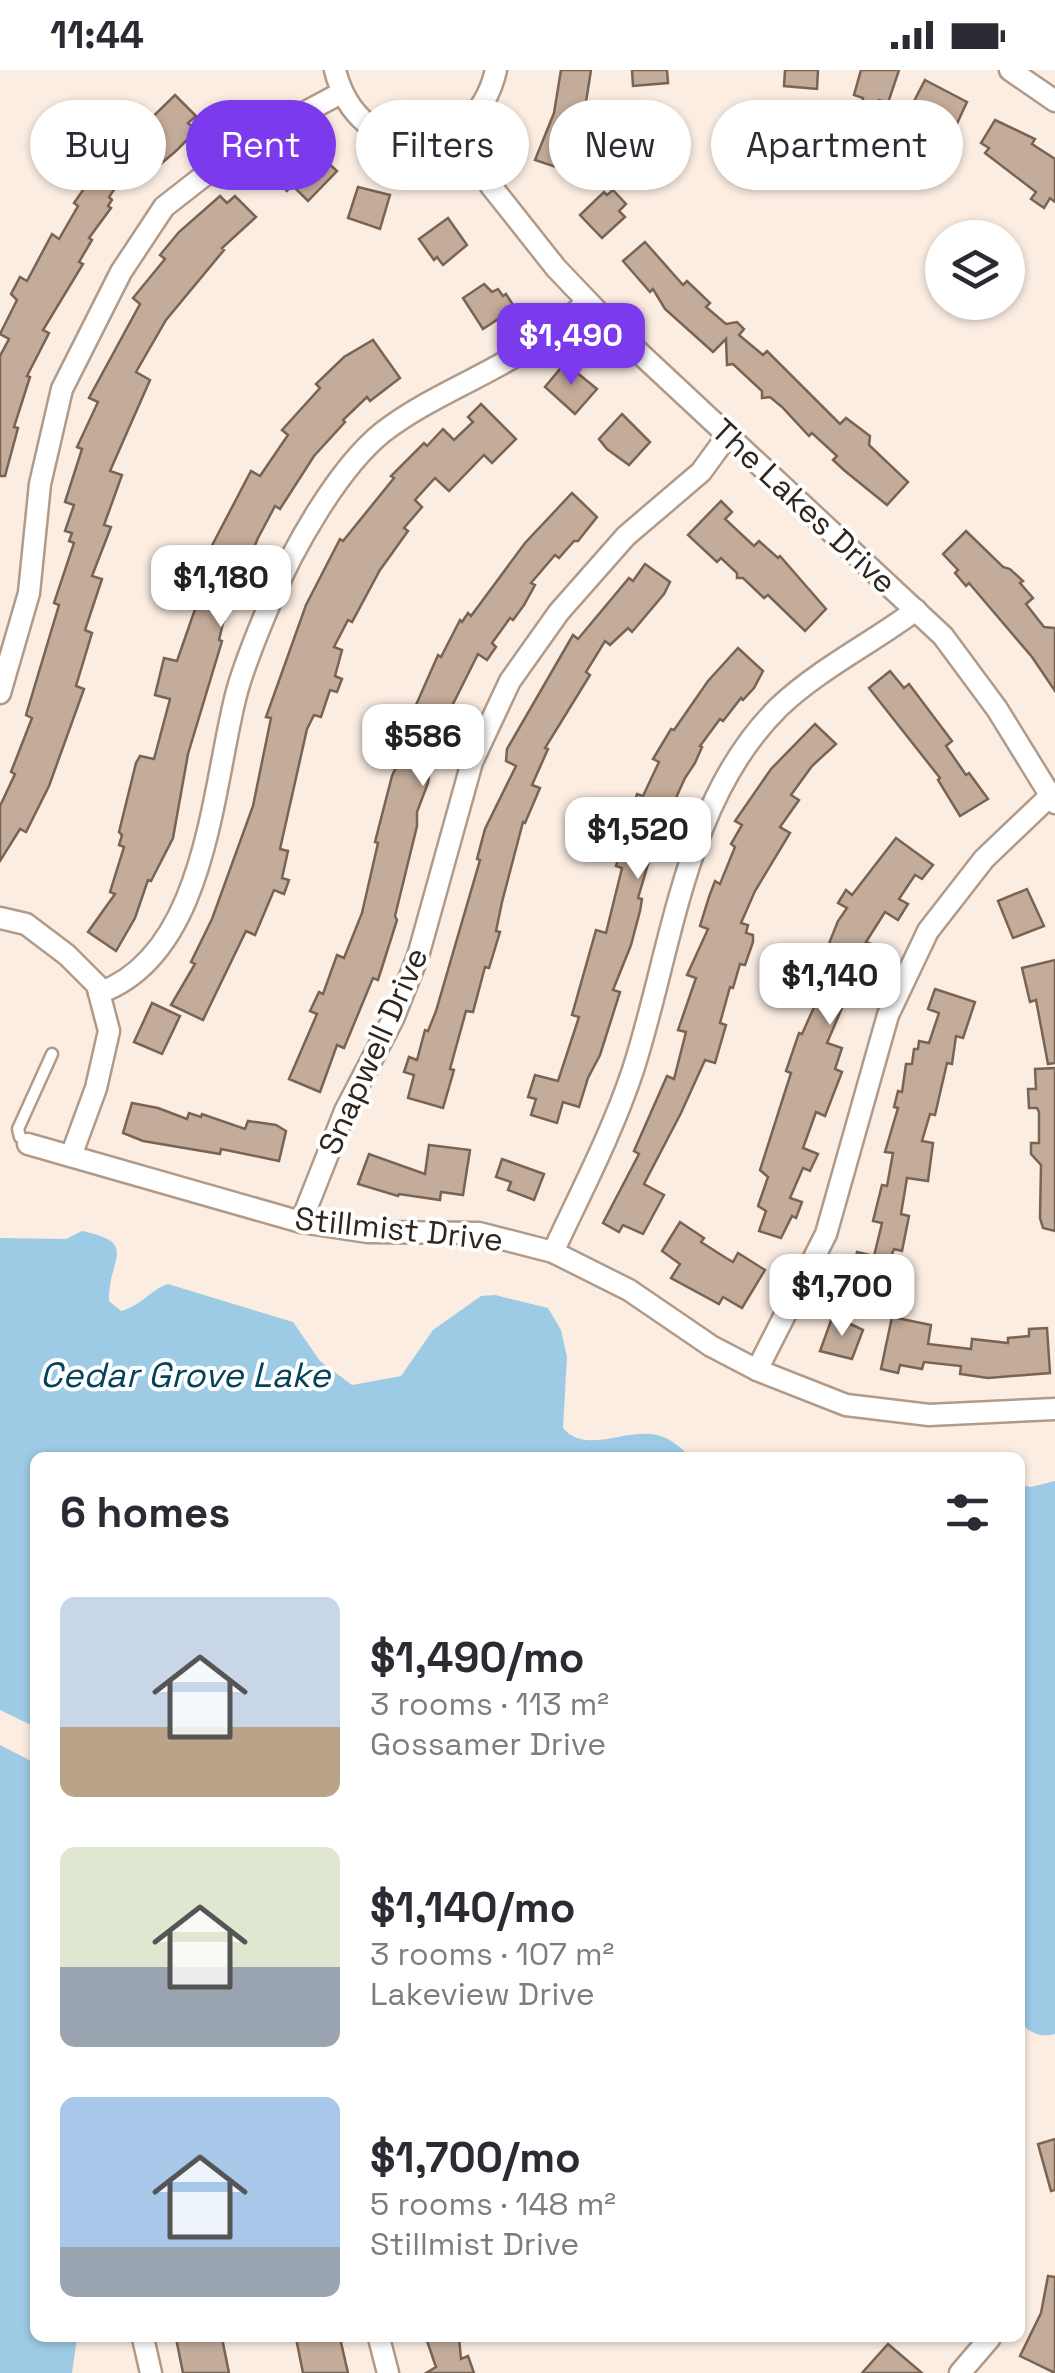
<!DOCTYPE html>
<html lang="en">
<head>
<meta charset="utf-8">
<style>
	:root { --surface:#fff; --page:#f7f7f7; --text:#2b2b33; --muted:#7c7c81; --accent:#7c3aed }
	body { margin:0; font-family:"Space Grotesk",sans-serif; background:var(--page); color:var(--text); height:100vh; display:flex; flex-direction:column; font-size:38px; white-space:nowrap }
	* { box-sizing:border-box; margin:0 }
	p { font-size:32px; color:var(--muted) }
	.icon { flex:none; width:55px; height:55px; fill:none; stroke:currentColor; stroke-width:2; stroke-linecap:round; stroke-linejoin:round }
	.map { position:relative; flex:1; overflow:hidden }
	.side { position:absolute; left:30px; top:1382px; width:995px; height:890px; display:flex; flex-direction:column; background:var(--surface); border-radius:15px; box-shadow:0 2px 8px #0004 }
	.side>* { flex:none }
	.guide { position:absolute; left:30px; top:30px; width:995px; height:90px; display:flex; gap:20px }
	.controls { position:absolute; left:925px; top:150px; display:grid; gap:20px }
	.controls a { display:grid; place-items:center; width:100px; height:100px; border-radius:50%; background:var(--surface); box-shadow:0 2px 8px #0004; font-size:50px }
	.price { position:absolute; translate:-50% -85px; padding:0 22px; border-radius:20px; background:#fff; color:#222; font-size:32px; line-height:65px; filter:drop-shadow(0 2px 5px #0008) }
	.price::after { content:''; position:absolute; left:50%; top:60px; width:30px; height:22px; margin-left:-15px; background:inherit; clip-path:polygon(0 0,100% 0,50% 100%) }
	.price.selected { background:var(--accent); color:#fff }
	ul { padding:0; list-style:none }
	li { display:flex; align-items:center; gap:30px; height:250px; padding:0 30px }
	li span { display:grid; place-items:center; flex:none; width:280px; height:200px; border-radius:15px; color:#555 }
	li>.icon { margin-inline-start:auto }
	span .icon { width:120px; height:120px; fill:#fffc; stroke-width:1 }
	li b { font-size:42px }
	h2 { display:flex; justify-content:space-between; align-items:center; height:120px; padding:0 30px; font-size:42px }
	.pill { padding:0 35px; border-radius:45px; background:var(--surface); box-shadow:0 2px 8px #0004; font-size:35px; line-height:90px }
	.pill.selected { background:var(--accent); color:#fff }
	.status { display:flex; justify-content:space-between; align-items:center; height:70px; padding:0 50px; background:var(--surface); direction:ltr }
	.status svg { height:28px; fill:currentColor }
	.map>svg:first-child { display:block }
	.water { fill:#9dcbe5 }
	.building { fill:#c4ac9a; stroke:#796353; stroke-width:2.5 }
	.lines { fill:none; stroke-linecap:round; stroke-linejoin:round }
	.lane-casing { stroke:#b19a88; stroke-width:15 }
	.street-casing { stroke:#b19a88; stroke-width:25 }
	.lane { stroke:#fff; stroke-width:10 }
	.street { stroke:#fff; stroke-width:20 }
	.labels { text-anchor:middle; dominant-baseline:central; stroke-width:8; stroke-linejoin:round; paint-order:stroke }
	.street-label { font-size:32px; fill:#2f261f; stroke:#fff }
	.water-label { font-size:35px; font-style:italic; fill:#05425c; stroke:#fff }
</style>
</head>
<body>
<div class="status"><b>11:44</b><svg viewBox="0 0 49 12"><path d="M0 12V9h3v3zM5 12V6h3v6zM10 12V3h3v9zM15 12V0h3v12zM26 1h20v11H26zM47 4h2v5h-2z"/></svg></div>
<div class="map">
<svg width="1055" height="2303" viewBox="0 0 1055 2303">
	<rect width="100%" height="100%" fill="#fcede2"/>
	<g class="water">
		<path d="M82 1161C140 1173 108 1188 109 1231L121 1241C143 1235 151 1219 168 1214L293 1252 320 1291 352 1315 401 1306 433 1260 481 1226 495 1225 548 1238 561 1260 567 1287 563 1358C586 1385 625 1358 657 1365 671 1368 681 1378 691 1387L35 1388V1657L0 1640V1168L66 1169Z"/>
		<path d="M1055 1411V1964C1041 1968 1029 1963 1020 1952V1415L1031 1417Z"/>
		<polygon points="0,1675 35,1693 35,2268 77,2268 72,2303 0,2303"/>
	</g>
	<g class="building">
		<polygon points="561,0 591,0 584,45 565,100 535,90 554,43"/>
		<polygon points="632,0 667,0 668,13 633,16"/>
		<polygon points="785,0 818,0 817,19 784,16"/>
		<polygon points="861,0 899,0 888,33 879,30 876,41 861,36 863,28 854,25"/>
		<polygon points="925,10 967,32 954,60 936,51 932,58 919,51 924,43 912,35"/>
		<polygon points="175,25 196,46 188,53 196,61 176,81 157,97 154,94 136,112 126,102 109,127 112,130 108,136 111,138 89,168 92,170 79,192 83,194 43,260 49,263 27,306 30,307 14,357 18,358 5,406 0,406 0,286 9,269 0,264 17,230 11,224 20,207 27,211 52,164 59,169 78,136 74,133 95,103 99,106 126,80 123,76"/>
		<polygon points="995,50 1035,69 1032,74 1055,89 1055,132 1050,128 1044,138 1031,129 1036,122 985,83 989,78 981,73"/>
		<polygon points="303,74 322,93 325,90 337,101 308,131 292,115 287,121 273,108"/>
		<polygon points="358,117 390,125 380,159 348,148"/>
		<polygon points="613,120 626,134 619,141 625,147 602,168 580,145 604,122 607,125"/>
		<polygon points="220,126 227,133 235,126 256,147 222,178 224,180 166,250 136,302 150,310 110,401 122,405 104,455 111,457 92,506 102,509 85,560 92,563 76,616 84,619 49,716 26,762 20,759 0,791 0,736 15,704 11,702 32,648 26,645 59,535 54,533 74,473 69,471 72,463 65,461 74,435 65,432 82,379 77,377 98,332 89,328 140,234 133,228 165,189 160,185 179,162"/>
		<polygon points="448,148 467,175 443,195 437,187 434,190 419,169"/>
		<polygon points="645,172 683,215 687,211 710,233 706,237 726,254 737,252 744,259 739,265 763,285 767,281 840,354 846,348 870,366 869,375 908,412 887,435 845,401 833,390 837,386 812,363 809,366 782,337 770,327 762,328 762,321 733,294 727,295 726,269 713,282 665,239 653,219 650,222 623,191"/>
		<polygon points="484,214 492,222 498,219 503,226 506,224 515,238 483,259 463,228"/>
		<polygon points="373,270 400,308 370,331 367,327 343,350 345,352 314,386 280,439 275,436 258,468 223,553 219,570 222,571 188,684 173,768 151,811 148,810 135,848 116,881 88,862 115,824 110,822 124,777 119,775 122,765 119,762 136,693 140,686 154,689 170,629 155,625 164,588 177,591 200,525 187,519 189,509 202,480 208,483 251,401 260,406 288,365 282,360 320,318 316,314 344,287"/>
		<polygon points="565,293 597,319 575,344 545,317"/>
		<polygon points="481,334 516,369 492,393 484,385 449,421 435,408 415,430 422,437 404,458 408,461 380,500 352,552 348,550 334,577 342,580 335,606 342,609 337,622 330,620 321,647 314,645 307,659 280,779 288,781 282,808 289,810 284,824 274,820 255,865 246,861 203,950 171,935 195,894 191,892 212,849 253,736 271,648 266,647 306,535 340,469 343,471 394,408 391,406 424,373 427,376 443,359 454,370 473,352 468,347"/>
		<polygon points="622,344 650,372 629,395 607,379 599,369"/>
		<polygon points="572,423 597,447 578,471 574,471 559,488 555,485 531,513 535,515 524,535 513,550 510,548 492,573 496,577 487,590 478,584 437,666 441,668 431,690 428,713 417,742 417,756 395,846 397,850 378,910 373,908 344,978 337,975 320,1022 289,1009 317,944 310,941 319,922 323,924 337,885 344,888 362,843 378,773 375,772 392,706 411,663 405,660 438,585 441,587 460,550 462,552 468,543 471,546 525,473"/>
		<polygon points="721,431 732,442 725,449 754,476 759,471 778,488 780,486 826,539 805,561 768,525 764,528 743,508 737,508 737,503 721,488 717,492 688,465"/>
		<polygon points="966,461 1003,497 1010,499 1023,511 1020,513 1033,528 1026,534 1044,557 1055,558 1055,621 1032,587 969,513 966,516 955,503 958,500 943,484"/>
		<polygon points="645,494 670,512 664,524 632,562 628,558 610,575 605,571 586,602 590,605 545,678 548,679 532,715 540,718 525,753 523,752 502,832 496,861 500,862 489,898 485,897 473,942 466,941 450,999 454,1000 443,1038 408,1028 414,1005 404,1002 409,987 417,990 425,960 428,961 436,941 480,790 477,789 485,759 516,696 506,691 507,679 573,565 578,569 629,508 633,511"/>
		<polygon points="738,578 763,601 754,618 743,630 741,628 723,651 720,649 700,676 702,677 695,693 685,708 670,741 655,785 651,784 638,828 642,829 640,841 631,875 613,920 620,922 600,985 588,1008 579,1037 563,1032 557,1053 531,1045 536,1029 528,1027 535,1005 558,1011 579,947 572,945 596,860 606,863 622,798 616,796 619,786 617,785 637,724 643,726 659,692 653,689 671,659 674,660 708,611"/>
		<polygon points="890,601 904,618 909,614 952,671 946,676 966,705 969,703 988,729 960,746 938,710 940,708 869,618"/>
		<polygon points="815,654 836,674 812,696 791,725 799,730 780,757 790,763 755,821 741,853 748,855 746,863 753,865 753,872 745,895 740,894 733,918 730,917 720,953 726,955 715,993 705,990 681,1043 644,1114 664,1125 643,1164 623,1155 619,1162 603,1153 639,1084 634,1081 667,1006 674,1009 686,962 678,960 696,908 687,905 708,859 700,856 709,827 715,811 720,814 735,777 731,774 742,755 735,751 771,699"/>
		<polygon points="896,768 933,795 922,809 915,805 899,829 908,834 898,850 885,842 866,872 884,879 878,896 870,893 861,915 853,912 827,973 842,978 835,999 842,1002 825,1046 816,1042 803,1078 818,1084 810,1101 803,1098 790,1128 802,1132 796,1148 792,1146 781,1168 759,1161 766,1141 758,1136 768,1107 760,1100 791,1003 786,1001 799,963 802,964 815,935 806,931 838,851 847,838 838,833 846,820 852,825"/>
		<polygon points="1027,819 1044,856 1013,868 998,831"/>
		<polygon points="1055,890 1055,993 1048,994 1036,930 1030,932 1022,898"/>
		<polygon points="935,919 975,932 963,968 956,966 952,994 947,993 935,1045 930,1044 922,1071 933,1073 928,1111 907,1108 901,1144 909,1146 902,1181 894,1179 884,1204 854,1198 857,1182 874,1186 882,1153 873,1151 882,1115 887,1116 893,1083 885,1082 898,1038 894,1037 898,1021 902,1022 906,994 912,994 914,979 918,979 919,971 929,973 939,943 928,939"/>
		<polygon points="152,933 180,946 162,984 134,972"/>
		<polygon points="1055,998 1055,1161 1043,1158 1040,1148 1041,1095 1031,1084 1031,1073 1039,1073 1039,1042 1037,1038 1029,1038 1028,1019 1036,1019 1035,999"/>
		<polygon points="132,1033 158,1038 187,1049 189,1043 201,1047 202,1044 245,1059 248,1051 276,1055 286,1061 279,1091 221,1079 220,1084 143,1071 123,1063"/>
		<polygon points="429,1075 470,1080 463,1125 441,1122 440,1130 399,1124 398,1126 358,1114 369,1084 425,1104"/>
		<polygon points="502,1089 544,1104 534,1130 508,1120 511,1112 496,1107"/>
		<polygon points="680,1152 704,1168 701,1172 726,1188 733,1192 738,1183 765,1200 742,1238 723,1227 719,1234 671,1208 680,1194 662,1181"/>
		<polygon points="892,1247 931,1255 928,1274 971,1279 972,1269 1008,1273 1008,1268 1029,1266 1029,1259 1047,1258 1050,1303 988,1308 960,1304 961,1296 924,1292 922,1299 900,1295 898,1303 881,1299"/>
		<polygon points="832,1248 839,1251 840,1249 863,1260 852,1289 820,1281"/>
		<polygon points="1055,2069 1055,2120 1051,2121 1038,2074"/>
		<polygon points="1048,2206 1055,2207 1055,2303 1020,2286 1041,2243"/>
		<polygon points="176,2268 222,2268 229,2303 183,2303"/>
		<polygon points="296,2268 340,2268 348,2303 303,2303"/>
		<polygon points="426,2268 459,2268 461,2289 468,2286 474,2303 426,2303 436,2297"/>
		<polygon points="888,2274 922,2303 862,2303"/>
	</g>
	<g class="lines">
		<defs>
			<polyline id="lane" points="28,1074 20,1067 18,1059 52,984"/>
			<g id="street">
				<path d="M335 0C358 95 474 96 496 0"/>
				<polyline points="1010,0 1055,31"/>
				<polyline points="456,61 491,116 556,198 617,262 943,566 997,639 1055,733"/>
				<polyline points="0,623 29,523 40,414 62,319 121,202 164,137 242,76 341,23"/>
				<polyline points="0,848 26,854 67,885 97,915 109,961 96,1018 71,1086"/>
				<path d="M99 923C206 885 212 719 236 625 244 594 258 562 270 533 292 480 338 398 383 362 431 325 491 305 541 270 557 259 572 244 588 232"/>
				<polyline points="28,1074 301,1152 368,1162 479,1163 553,1182 629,1220 711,1276 757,1300 846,1335 929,1345 1055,1339"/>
				<polyline points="301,1152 345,1041 393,949 418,886 472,692 510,611 559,542 626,466 701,402 728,365"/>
				<path d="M553 1182C581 1122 612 1063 633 1000 672 880 684 730 779 637 819 599 872 573 916 540"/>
				<polyline points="757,1300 826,1164 888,945 928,861 984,789 1050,726"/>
				<polyline points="143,2268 151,2303"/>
				<polyline points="379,2268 388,2303"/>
				<polyline points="960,2303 990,2268"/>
			</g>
		</defs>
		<use href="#lane" class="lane-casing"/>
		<use href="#street" class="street-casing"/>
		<use href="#lane" class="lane"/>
		<use href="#street" class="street"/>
	</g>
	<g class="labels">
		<g class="street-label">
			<text transform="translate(804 436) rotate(43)">The Lakes Drive</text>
			<text transform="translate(373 981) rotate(-66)">Snapwell Drive</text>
			<text transform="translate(399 1159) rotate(6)">Stillmist Drive</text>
		</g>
		<g class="water-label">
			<text x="185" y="1305">Cedar Grove Lake</text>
		</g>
	</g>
</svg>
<div class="controls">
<a><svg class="icon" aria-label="layers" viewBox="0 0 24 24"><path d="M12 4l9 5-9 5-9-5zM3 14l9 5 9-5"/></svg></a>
</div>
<b class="price selected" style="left:571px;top:318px">$1,490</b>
<b class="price" style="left:221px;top:560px">$1,180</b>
<b class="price" style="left:423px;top:719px">$586</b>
<b class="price" style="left:638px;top:812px">$1,520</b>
<b class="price" style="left:830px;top:958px">$1,140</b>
<b class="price" style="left:842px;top:1269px">$1,700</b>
<div class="guide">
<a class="pill">Buy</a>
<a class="pill selected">Rent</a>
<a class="pill">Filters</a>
<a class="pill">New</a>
<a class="pill">Apartment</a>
</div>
<section class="side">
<h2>6 homes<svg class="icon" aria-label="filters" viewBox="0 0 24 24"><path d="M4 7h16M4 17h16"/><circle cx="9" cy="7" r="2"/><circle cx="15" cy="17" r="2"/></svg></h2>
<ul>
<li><span style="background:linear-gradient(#c9d6e8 65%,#b9a48a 0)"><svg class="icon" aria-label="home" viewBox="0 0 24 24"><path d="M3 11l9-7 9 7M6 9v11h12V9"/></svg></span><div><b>$1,490/mo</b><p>3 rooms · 113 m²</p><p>Gossamer Drive</p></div></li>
<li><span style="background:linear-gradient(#dfe7d0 60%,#9aa5b1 0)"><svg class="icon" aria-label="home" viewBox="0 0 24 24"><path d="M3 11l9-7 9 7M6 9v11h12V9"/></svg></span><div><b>$1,140/mo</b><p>3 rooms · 107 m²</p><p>Lakeview Drive</p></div></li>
<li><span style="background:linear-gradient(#a9c7e8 75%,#9aa5b1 0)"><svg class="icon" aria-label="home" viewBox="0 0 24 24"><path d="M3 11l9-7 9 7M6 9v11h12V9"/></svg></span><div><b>$1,700/mo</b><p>5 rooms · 148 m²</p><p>Stillmist Drive</p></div></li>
</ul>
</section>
</div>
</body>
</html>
